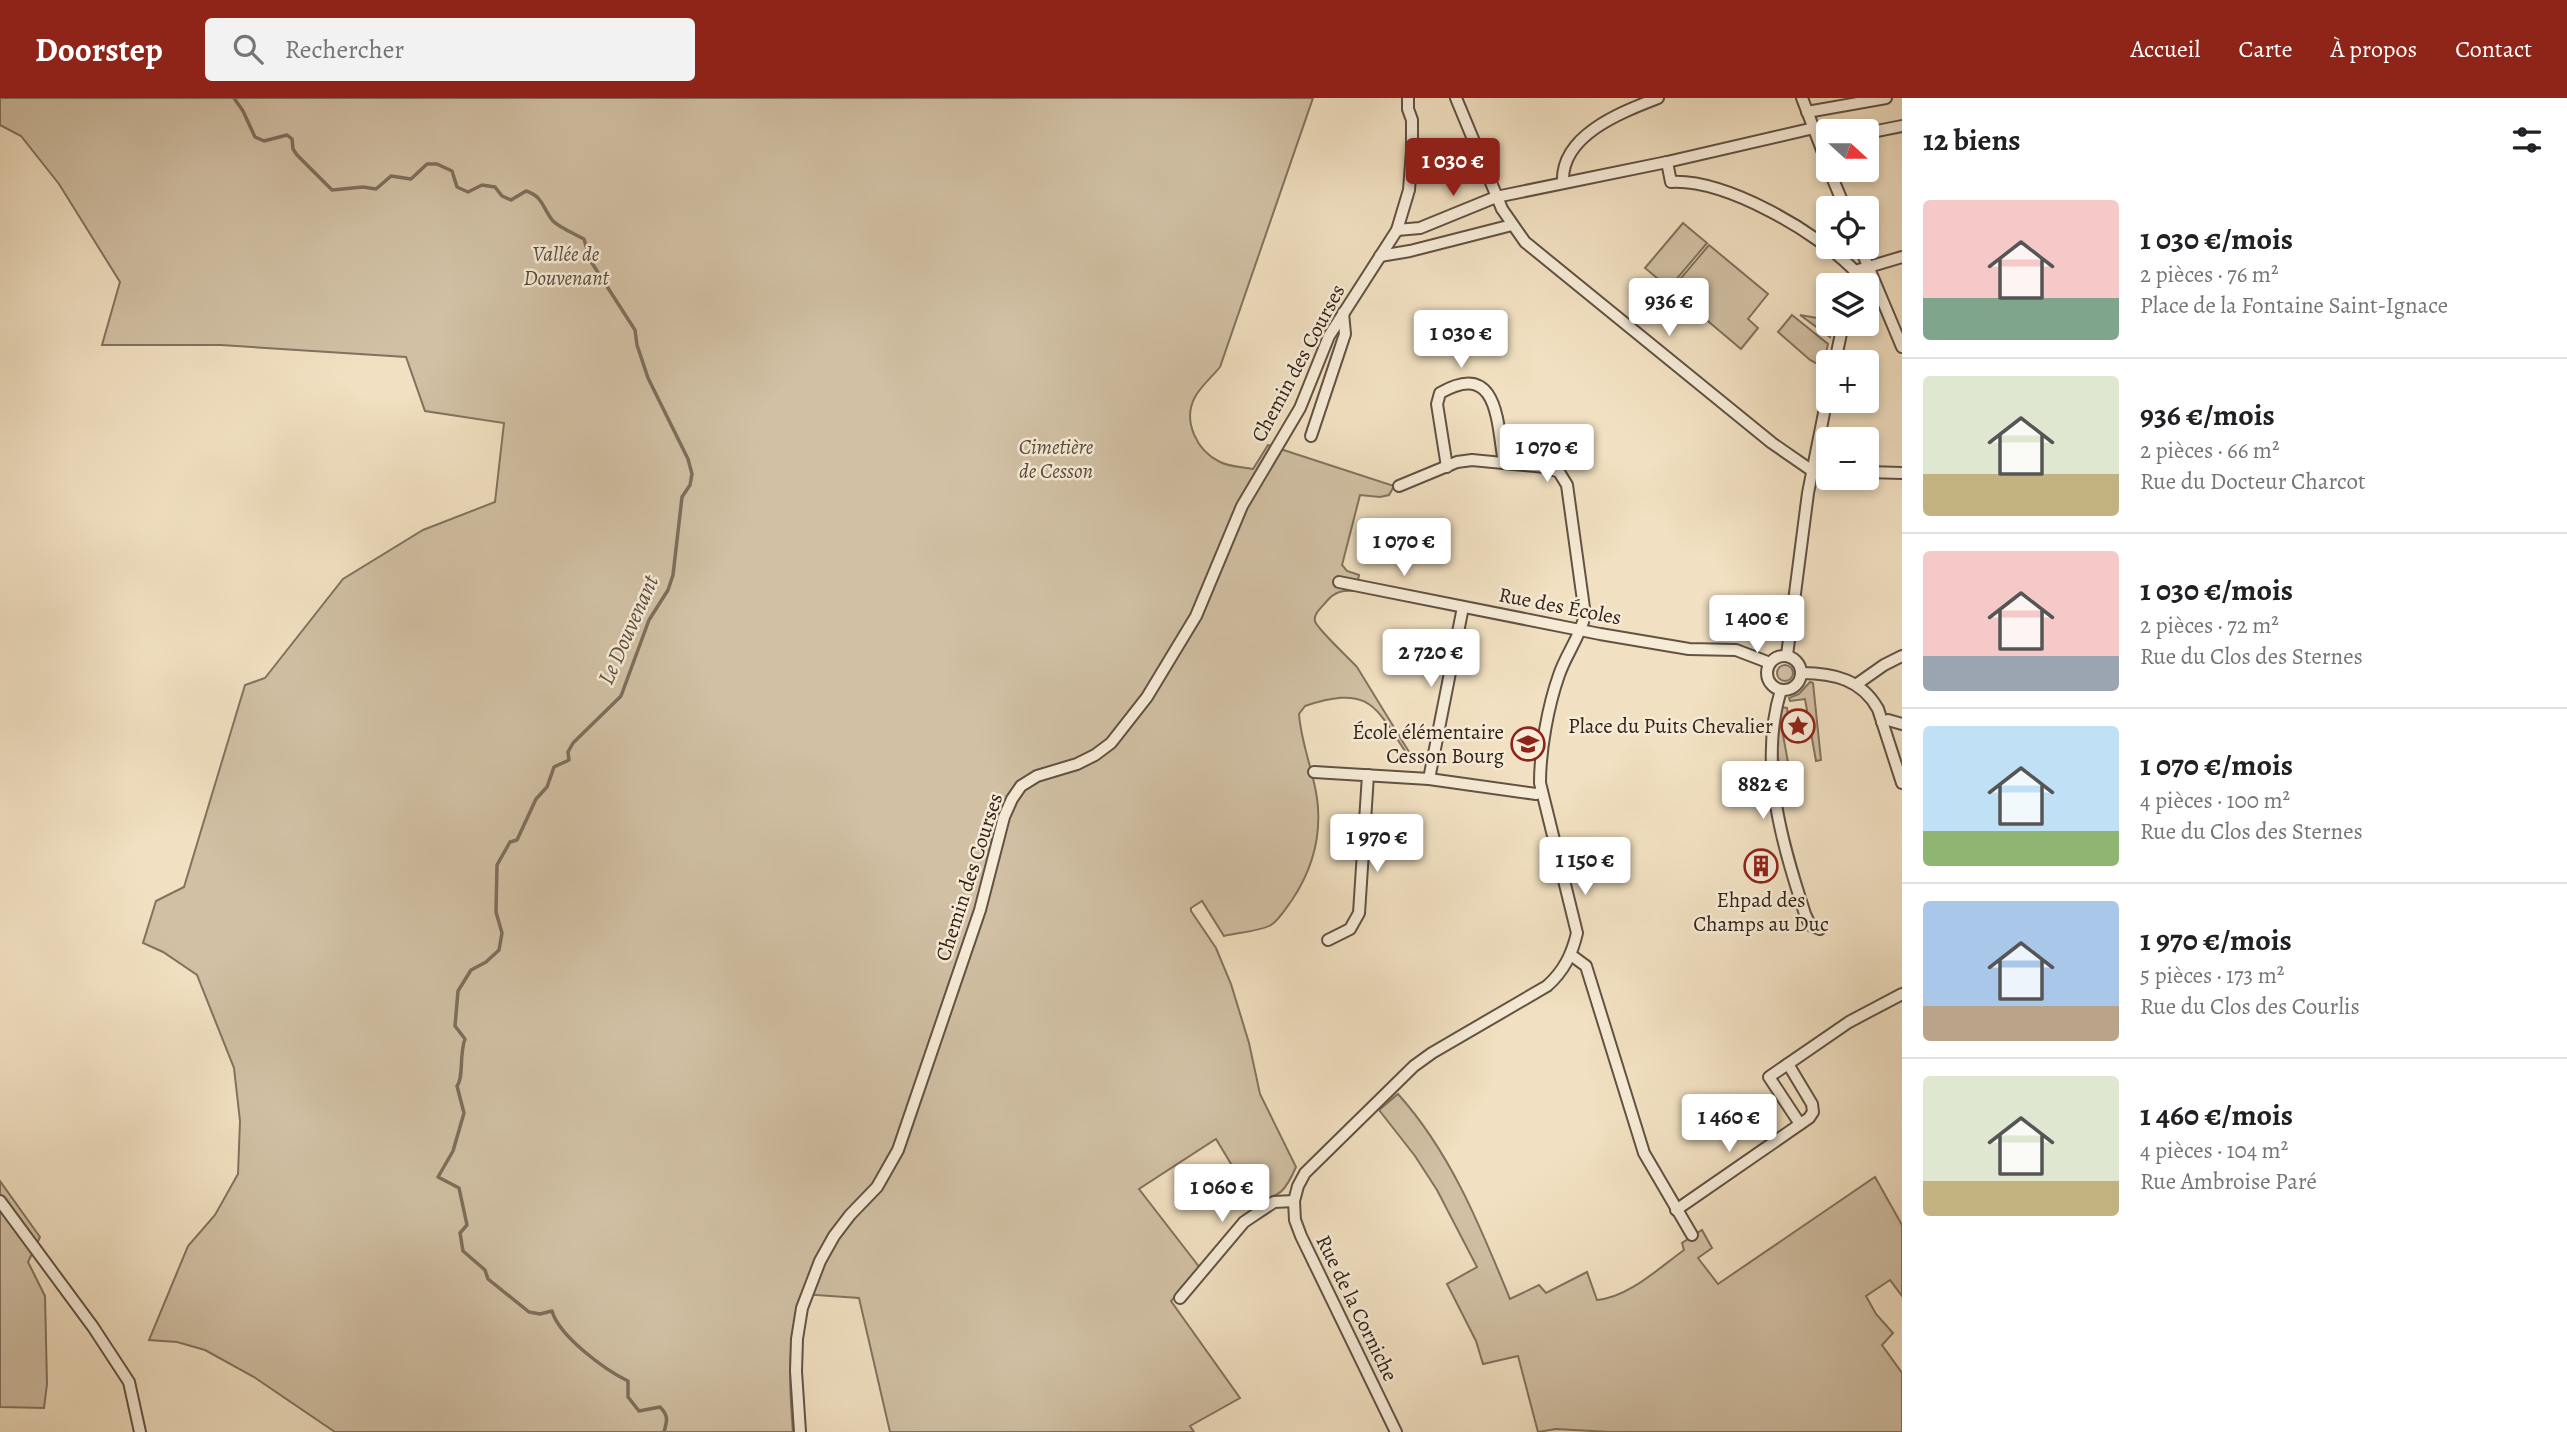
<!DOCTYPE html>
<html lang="fr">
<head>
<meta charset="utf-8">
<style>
	:root { --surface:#fff; --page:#f2f2f2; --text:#202124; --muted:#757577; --line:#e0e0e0; --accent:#8f2418 }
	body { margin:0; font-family:Alegreya,serif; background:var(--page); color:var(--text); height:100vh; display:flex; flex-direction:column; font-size:26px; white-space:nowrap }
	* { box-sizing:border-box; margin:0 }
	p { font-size:23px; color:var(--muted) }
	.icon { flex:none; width:38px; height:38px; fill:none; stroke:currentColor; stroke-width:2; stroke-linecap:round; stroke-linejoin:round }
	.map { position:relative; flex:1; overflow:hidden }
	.drawer { display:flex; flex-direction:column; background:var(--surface); width:665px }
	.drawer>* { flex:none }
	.needle { width:46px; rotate:111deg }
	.fabs { position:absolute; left:1816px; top:21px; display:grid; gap:14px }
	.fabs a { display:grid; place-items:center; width:63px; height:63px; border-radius:7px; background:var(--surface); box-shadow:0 4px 10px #0003; font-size:35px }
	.price { position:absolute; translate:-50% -60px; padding:0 16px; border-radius:7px; background:#fff; color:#222; font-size:23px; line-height:46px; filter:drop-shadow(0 2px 4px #0008) }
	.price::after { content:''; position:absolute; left:50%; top:42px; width:21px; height:16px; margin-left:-10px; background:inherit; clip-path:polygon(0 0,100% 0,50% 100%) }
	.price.on { background:var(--accent); color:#fff }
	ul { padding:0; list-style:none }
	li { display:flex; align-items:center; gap:21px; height:175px; padding:0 21px }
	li+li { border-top:2px solid var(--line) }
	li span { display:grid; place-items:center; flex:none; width:196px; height:140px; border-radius:7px; color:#555 }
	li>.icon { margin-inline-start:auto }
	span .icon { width:84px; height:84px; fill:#fffc; stroke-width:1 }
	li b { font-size:30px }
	h2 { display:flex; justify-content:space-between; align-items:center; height:84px; padding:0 21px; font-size:30px }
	header { display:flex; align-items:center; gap:42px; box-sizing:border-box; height:98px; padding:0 35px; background:var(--accent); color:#fff }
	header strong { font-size:33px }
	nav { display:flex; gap:38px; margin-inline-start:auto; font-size:24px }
	.search { width:490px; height:63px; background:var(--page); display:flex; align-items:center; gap:18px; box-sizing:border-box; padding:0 24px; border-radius:7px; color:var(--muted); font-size:26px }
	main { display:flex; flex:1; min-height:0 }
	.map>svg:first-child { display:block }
	.green { fill:#d1c0a4; stroke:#82725e; stroke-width:2 }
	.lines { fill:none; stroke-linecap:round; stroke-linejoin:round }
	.stream { stroke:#7e6e5c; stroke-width:3.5 }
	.minor-casing { stroke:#625243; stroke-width:14 }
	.minor { stroke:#f6ebd7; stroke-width:10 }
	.labels { text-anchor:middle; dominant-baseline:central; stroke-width:5; stroke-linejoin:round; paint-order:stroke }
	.park-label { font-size:21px; font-style:italic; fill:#5a4a3c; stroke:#f6ebd7 }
	.street-label { font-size:21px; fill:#332319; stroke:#f6ebd7 }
	.poi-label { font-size:21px; fill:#332319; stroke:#f6ebd7; text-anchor:end }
	.water-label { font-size:23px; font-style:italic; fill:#5f4f40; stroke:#f6ebd7 }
</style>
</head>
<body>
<header>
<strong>Doorstep</strong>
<div class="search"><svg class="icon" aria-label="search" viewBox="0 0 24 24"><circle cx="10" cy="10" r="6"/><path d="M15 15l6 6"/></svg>Rechercher</div>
<nav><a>Accueil</a><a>Carte</a><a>À propos</a><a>Contact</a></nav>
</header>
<main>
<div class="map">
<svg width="1902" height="1334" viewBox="0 0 1902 1334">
	<rect width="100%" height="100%" fill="#f1e0c1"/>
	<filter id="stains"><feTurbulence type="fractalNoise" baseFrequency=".00286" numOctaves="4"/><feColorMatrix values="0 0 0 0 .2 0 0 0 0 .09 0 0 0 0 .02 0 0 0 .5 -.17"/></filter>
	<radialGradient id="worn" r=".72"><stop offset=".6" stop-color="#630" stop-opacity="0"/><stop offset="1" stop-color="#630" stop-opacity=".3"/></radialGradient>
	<g class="green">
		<path d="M0 0H1313L1220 269C1212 279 1201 288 1195 299 1182 323 1197 353 1220 364 1230 369 1243 369 1253 371L1268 347 1394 388 1389 397 1380 399 1360 397 1342 467 1347 473 1359 477 1356 493C1343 492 1335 493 1326 504 1322 509 1313 516 1315 523 1316 530 1349 560 1357 569L1411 657 1409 659C1375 609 1372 586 1305 608L1299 616C1301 645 1313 672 1317 700 1322 737 1312 772 1292 802 1286 810 1279 822 1271 827 1261 833 1235 835 1224 838L1202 803 1191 810V813L1216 850 1231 886 1249 945 1260 996 1296 1069C1285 1094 1281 1098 1254 1104L1216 1041 1139 1091 1200 1170 1171 1203 1240 1300 1190 1328 1194 1334H890L859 1200 802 1196C787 1240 789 1287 793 1334H335L254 1279 205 1252 177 1244 149 1242 188 1148 215 1117 238 1076 240 1023 234 970 197 877 163 854 143 845 156 803 184 789 245 587 265 580 343 481 423 432 495 404 504 325 425 313 406 259 221 247H102L120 184 59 86 21 38 0 27Z"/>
		<polygon points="1683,125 1707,145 1669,190 1645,170"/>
		<polygon points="1709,147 1768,196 1748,221 1758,230 1741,251 1671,192"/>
		<polygon points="1792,217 1828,246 1823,269 1810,262 1778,234"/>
		<polygon points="1800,217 1829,222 1829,226 1833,226 1830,239"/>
		<circle cx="1785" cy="575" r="8"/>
		<polygon points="1810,584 1813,585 1821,662 1816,663 1805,601 1790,603 1789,600 1799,596"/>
		<polygon points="1780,609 1787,610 1789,624 1781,626 1790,675 1780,678 1777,648"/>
		<path d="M1398 996C1451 1055 1480 1128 1510 1201L1539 1187 1546 1195 1587 1174 1597 1202C1629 1199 1659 1170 1684 1152L1682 1145 1702 1132 1712 1150 1698 1160 1718 1186 1875 1079 1902 1127V1198L1890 1182 1866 1198 1876 1216 1893 1235 1882 1247 1902 1275V1334H1610L1556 1331 1538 1334 1518 1258 1483 1266 1476 1243 1447 1186 1477 1169 1437 1092 1415 1058 1379 1012Z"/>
		<polygon points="0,1083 40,1139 28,1164 45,1198 47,1286 44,1310 0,1309"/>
	</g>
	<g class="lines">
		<path class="stream" d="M234 0 243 13 255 39 264 43 287 37 292 41 293 51 297 57 332 92 363 89 376 91 391 78 411 81 427 66H437L452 73 457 89 468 94 482 87 495 89 502 98 511 102 526 93C543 98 543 111 553 123 560 130 575 136 584 141L590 162 635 232 637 247 648 280 688 361 692 376 690 387 682 399 673 477 668 492 649 522 621 598 573 645 568 654 569 662 554 669 547 689 536 701 517 742 510 744 497 767 496 814 502 835 499 852 486 864 471 872 458 893 455 928 465 941C459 957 464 979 457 988L464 1015 453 1053 438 1079 459 1090 467 1127 460 1135 463 1153 485 1172 488 1181 529 1214 540 1216 552 1213C559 1238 605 1272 628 1283V1299L639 1313 660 1309C669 1318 667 1323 664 1334"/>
		<defs>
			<g id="minor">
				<polyline points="1456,0 1502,111 1525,144 1772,345 1811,372 1829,373"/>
				<polyline points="1802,0 1829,70"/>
				<polyline points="1807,14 1886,0"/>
				<polyline points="1867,35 1902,28"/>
				<path d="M1667 64 1671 84C1726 81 1817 134 1855 173"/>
				<polyline points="1829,72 1845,110"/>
				<path d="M1563 85C1560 37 1622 14 1658 0"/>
				<polyline points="1397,132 1420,130 1496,99 1667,64 1814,30"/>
				<polyline points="1860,149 1902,249"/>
				<polyline points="1380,158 1410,153 1512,127"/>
				<polyline points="1852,187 1855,173 1902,159"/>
				<polyline points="1835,264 1843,226"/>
				<polyline points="1311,338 1345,236 1343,215"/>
				<path d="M1447 369 1437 306 1440 295C1499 261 1497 326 1504 365"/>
				<polyline points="1867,374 1902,375"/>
				<polyline points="1339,484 1600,536 1689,551 1736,552 1770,565"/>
				<polyline points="1787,557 1808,395 1829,290"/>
				<circle cx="1784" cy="575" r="17"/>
				<path d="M1802 575C1834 575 1862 582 1878 611L1902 685"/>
				<polyline points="1857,586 1884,567 1902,558"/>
				<path d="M1781 592C1758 666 1782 745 1805 816L1810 827 1820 831"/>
				<polyline points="1882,624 1888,622 1902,626"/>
				<polyline points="1314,674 1429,681 1536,696 1542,694"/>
				<polyline points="1429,681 1463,509"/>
				<polyline points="1328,842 1350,831 1359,815 1368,677"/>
				<polyline points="1571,857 1586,868 1644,1055 1692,1137"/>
				<polyline points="1800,1026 1769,979 1849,924 1902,896"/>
				<polyline points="0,1103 93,1229 129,1284 140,1334"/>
				<polyline points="1676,1112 1809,1020 1813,1014 1812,1006 1788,966"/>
				<polyline points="1180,1200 1244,1124 1274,1104 1294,1103"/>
				<polyline points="800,1334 796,1273 797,1241 802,1210 820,1163 834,1138 850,1117 877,1089 898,1052 980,812 1004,719 1012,701 1021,688 1037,678 1077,666 1095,657 1111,645 1147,599 1196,518 1242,408 1300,310 1329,238 1397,132 1409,92 1412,53 1412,22 1408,11 1408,0"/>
				<path d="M1396 1334 1301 1138 1295 1122 1294 1103 1298 1088 1305 1075 1414 968 1432 955 1547 888C1564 873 1572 856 1577 835L1540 685C1540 652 1548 608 1559 577 1566 556 1580 539 1585 517L1567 387 1559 374 1545 369 1472 362 1457 364 1399 388"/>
			</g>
		</defs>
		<use href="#minor" class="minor-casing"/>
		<use href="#minor" class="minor"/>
	</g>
	<defs>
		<symbol id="sight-ring" viewBox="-11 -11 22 22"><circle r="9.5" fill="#f6ebd7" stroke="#8f2418" stroke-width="1.5"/><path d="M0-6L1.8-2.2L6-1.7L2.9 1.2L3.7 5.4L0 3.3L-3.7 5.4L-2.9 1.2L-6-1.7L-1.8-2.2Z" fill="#8f2418"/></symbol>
		<symbol id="school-ring" viewBox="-11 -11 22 22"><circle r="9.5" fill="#f6ebd7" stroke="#8f2418" stroke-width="1.5"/><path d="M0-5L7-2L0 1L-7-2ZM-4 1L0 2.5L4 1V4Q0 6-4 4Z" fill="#8f2418"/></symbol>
		<symbol id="building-ring" viewBox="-11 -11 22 22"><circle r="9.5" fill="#f6ebd7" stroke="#8f2418" stroke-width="1.5"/><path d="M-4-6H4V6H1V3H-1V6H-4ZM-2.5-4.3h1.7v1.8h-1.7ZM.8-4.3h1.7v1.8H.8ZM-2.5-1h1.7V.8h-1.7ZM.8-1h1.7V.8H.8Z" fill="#8f2418"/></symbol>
	</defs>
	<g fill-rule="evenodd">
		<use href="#sight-ring" x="1779" y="609" width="38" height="38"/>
		<use href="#school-ring" x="1509" y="627" width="38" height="38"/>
		<use href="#building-ring" x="1742" y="749" width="38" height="38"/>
	</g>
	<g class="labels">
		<g class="park-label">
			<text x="566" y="156">Vallée de<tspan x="566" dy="24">Douvenant</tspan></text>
			<text x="1056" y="349">Cimetière<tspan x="1056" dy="24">de Cesson</tspan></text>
		</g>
		<g class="street-label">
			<text transform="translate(1298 265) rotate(-62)">Chemin des Courses</text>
			<text transform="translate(1560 508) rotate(11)">Rue des Écoles</text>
			<text transform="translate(969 779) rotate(-72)">Chemin des Courses</text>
			<text transform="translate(1357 1210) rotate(64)">Rue de la Corniche</text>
		</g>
		<g class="poi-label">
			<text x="1773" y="628">Place du Puits Chevalier</text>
			<text x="1504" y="634">École élémentaire<tspan x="1504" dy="24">Cesson Bourg</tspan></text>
			<text x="1761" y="802" text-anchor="middle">Ehpad des<tspan x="1761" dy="24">Champs au Duc</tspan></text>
		</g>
		<g class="water-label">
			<text transform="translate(628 532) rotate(-66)">Le Douvenant</text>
		</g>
	</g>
	<rect width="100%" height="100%" filter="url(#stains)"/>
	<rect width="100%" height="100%" fill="url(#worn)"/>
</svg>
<div class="fabs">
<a><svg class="needle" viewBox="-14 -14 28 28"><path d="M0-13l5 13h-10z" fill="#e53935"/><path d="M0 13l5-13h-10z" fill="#757577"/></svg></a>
<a><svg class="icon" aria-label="locate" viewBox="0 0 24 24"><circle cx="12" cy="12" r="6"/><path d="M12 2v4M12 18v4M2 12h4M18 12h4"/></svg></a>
<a><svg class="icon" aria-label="layers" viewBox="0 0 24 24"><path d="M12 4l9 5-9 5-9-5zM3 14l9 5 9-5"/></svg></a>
<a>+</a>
<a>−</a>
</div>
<b class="price on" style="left:1453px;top:100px">1 030 €</b>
<b class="price" style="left:1669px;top:240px">936 €</b>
<b class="price" style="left:1461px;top:272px">1 030 €</b>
<b class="price" style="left:1547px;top:386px">1 070 €</b>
<b class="price" style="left:1404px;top:480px">1 070 €</b>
<b class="price" style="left:1757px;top:557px">1 400 €</b>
<b class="price" style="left:1431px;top:591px">2 720 €</b>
<b class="price" style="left:1763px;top:723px">882 €</b>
<b class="price" style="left:1377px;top:776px">1 970 €</b>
<b class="price" style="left:1585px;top:799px">1 150 €</b>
<b class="price" style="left:1729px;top:1056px">1 460 €</b>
<b class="price" style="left:1222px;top:1126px">1 060 €</b>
</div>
<section class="drawer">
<h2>12 biens<svg class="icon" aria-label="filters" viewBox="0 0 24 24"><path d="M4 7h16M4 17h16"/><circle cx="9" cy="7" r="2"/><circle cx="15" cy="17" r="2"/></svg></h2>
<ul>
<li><span style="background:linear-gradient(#f6c9c9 70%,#7fa58c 0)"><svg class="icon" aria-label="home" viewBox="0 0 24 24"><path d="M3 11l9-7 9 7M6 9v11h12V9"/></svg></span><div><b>1 030 €/mois</b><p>2 pièces · 76 m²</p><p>Place de la Fontaine Saint-Ignace</p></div></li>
<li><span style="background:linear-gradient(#dfe7d0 70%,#c2b280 0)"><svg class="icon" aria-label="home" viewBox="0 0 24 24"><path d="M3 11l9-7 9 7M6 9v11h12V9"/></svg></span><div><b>936 €/mois</b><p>2 pièces · 66 m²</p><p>Rue du Docteur Charcot</p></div></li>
<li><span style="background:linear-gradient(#f6c9c9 75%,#9aa5b1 0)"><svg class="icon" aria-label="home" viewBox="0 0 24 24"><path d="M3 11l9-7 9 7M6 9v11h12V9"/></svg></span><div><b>1 030 €/mois</b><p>2 pièces · 72 m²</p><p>Rue du Clos des Sternes</p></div></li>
<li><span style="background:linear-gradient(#bfe0f5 75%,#8fb573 0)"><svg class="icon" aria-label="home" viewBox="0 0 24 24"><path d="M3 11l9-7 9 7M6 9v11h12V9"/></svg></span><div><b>1 070 €/mois</b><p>4 pièces · 100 m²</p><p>Rue du Clos des Sternes</p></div></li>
<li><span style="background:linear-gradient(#a9c7e8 75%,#b9a48a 0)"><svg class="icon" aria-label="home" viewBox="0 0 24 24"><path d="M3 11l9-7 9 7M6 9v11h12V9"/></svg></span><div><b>1 970 €/mois</b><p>5 pièces · 173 m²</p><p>Rue du Clos des Courlis</p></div></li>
<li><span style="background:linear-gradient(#dfe7d0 75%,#c2b280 0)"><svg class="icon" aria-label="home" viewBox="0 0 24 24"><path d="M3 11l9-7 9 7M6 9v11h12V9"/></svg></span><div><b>1 460 €/mois</b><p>4 pièces · 104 m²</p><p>Rue Ambroise Paré</p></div></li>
</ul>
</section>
</main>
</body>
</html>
